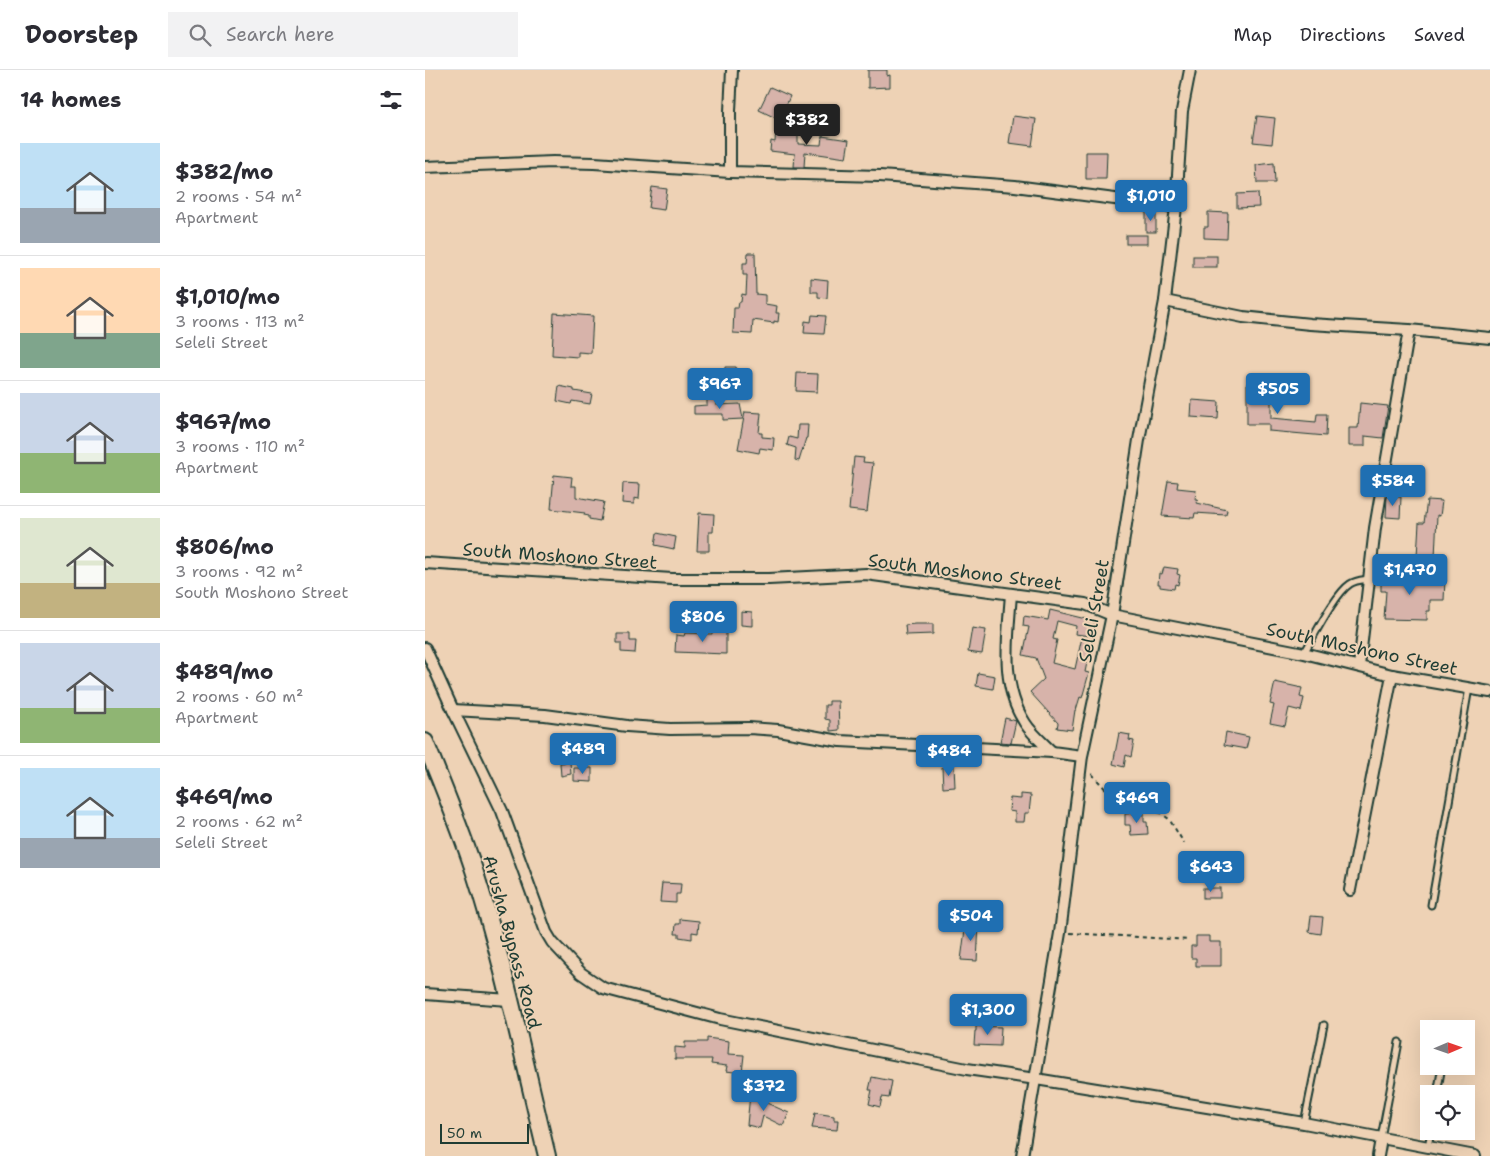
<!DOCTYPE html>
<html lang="en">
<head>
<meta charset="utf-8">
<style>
	:root { --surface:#fff; --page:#f2f2f3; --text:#2b2b33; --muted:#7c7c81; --line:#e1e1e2; --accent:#1f6fb2 }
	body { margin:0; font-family:"Shantell Sans",sans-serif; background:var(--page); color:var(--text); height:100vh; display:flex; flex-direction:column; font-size:19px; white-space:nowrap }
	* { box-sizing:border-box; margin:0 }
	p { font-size:16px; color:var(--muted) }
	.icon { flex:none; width:28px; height:28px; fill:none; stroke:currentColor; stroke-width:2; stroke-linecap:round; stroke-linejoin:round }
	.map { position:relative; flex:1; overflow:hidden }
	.side { display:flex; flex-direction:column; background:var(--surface); width:425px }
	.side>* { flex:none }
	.needle { width:32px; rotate:88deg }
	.fabs { position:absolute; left:995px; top:950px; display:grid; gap:10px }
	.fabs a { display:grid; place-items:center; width:55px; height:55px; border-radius:0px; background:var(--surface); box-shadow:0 5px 20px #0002; font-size:25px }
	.scale { position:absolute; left:15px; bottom:12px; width:89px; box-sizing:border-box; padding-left:5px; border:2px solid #1f3d34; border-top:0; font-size:14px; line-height:18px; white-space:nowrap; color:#1f3d34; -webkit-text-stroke:4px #eed2b5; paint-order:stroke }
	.price { position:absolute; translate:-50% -42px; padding:0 11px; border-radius:5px; background:var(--accent); color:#fff; font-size:16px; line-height:32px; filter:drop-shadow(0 1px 2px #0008) }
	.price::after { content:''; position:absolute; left:50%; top:30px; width:15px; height:11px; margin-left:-8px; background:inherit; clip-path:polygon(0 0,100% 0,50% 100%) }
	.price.active { background:#222; color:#fff }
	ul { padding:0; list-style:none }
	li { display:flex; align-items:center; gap:15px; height:125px; padding:0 20px }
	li+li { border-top:1px solid var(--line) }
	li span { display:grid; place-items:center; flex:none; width:140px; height:100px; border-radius:0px; color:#555 }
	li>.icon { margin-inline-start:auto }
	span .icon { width:60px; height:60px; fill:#fffc; stroke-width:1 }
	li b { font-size:21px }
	h2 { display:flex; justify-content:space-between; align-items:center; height:60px; padding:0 20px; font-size:21px }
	header { display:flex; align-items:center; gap:30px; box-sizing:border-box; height:70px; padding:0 25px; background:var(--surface); border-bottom:1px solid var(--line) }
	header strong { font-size:24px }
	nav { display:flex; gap:28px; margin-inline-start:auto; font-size:18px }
	.search { width:350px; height:45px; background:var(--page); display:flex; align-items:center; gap:12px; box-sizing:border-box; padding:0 18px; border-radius:0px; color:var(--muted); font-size:19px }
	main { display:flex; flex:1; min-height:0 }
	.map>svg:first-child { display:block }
	.building { fill:#d7b3aa; stroke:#1f3d34 }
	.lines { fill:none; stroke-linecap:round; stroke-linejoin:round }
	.lane-casing { stroke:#1f3d34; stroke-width:9 }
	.street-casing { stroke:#1f3d34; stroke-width:14 }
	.primary-casing { stroke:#1f3d34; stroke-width:20 }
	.path { stroke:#1f3d34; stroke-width:2; stroke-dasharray:4 4; stroke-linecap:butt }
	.lane { stroke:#eed2b5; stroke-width:5 }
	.street { stroke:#eed2b5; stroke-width:10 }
	.primary { stroke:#eed2b5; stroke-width:16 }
	.labels { text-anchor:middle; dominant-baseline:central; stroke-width:4; stroke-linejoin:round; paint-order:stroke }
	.street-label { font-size:18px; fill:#1f3d34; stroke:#eed2b5 }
</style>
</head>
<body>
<header>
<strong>Doorstep</strong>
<div class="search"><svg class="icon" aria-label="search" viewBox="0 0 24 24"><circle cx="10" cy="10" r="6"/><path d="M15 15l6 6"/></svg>Search here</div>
<nav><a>Map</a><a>Directions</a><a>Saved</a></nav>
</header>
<main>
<section class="side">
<h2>14 homes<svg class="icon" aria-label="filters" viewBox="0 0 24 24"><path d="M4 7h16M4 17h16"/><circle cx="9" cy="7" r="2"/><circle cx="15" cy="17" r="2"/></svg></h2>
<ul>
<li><span style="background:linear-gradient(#bfe0f5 65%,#9aa5b1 0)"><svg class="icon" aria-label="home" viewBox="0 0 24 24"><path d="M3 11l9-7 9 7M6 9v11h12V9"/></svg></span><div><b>$382/mo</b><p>2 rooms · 54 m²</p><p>Apartment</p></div></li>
<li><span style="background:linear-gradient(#ffd9b3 65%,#7fa58c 0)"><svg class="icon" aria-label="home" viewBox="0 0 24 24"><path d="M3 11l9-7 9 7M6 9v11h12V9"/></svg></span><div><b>$1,010/mo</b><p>3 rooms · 113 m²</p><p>Seleli Street</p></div></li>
<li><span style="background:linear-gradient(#c9d6e8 60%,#8fb573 0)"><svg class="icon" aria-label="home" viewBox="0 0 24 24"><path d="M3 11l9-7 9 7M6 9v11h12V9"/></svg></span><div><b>$967/mo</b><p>3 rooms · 110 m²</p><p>Apartment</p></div></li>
<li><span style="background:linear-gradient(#dfe7d0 65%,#c2b280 0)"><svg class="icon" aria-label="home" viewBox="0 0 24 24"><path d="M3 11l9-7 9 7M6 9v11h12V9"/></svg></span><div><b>$806/mo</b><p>3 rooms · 92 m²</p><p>South Moshono Street</p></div></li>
<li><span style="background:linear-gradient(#c9d6e8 65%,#8fb573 0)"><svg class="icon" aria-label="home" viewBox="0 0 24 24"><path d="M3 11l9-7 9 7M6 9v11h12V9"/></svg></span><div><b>$489/mo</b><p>2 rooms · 60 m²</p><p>Apartment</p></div></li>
<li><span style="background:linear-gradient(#bfe0f5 70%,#9aa5b1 0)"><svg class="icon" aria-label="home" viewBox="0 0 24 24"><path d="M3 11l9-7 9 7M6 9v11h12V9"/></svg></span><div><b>$469/mo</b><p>2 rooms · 62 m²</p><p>Seleli Street</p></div></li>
</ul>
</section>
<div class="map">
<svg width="1065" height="1086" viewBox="0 0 1065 1086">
	<rect width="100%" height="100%" fill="#eed2b5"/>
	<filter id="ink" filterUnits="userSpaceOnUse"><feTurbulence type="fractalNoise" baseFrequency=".02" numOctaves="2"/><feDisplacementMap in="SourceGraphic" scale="10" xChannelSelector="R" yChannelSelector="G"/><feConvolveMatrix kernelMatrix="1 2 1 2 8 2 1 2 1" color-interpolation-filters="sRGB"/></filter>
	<g filter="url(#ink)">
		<g class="building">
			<polygon points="443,0 462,0 462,6 465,5 465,17 443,18"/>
			<polygon points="345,17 365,26 355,50 334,40"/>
			<polygon points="588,46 611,49 607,76 584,73"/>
			<polygon points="832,46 850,48 847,74 828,72"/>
			<polygon points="351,58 373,60 373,74 396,75 397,66 424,70 421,88 380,82 379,97 369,97 370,84 345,81 346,71 350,72"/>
			<polygon points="661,82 682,82 681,109 661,109"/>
			<polygon points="849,93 850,113 832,113 831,95"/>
			<polygon points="227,117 242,119 239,140 224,138"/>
			<polygon points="833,123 834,137 812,138 812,124"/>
			<rect x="721" y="141" width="10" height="21"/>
			<polygon points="783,142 803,143 802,169 779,168 779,157 783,157"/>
			<rect x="701" y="165" width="21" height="9"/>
			<polygon points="323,183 330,183 331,224 340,225 340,234 352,236 351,243 354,243 353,252 349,251 349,253 328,250 327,264 308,263 309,238 313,238 314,232 316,232 317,224 321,225 322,205 318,205 318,193 322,193"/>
			<rect x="768" y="186" width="24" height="11"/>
			<polygon points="386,208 403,210 402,228 393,227 393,222 386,222"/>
			<polygon points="129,243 168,246 166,283 153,282 153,287 127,285"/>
			<polygon points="387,245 401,246 399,264 379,263 380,251 386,252"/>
			<polygon points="300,297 311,297 310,311 299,310"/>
			<polygon points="372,303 393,304 392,322 371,321"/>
			<polygon points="822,314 841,314 841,321 846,321 846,348 891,352 892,344 902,344 901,366 844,361 844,354 822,354"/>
			<polygon points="134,316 149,319 149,321 167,324 165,334 147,331 146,334 132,331"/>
			<polygon points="282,329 291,329 291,335 315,334 318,349 298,350 298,344 269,344 269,336 282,335"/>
			<polygon points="767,330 794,332 793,349 766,347"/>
			<polygon points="935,333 963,336 958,368 940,366 940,376 924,376 924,358 933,358"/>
			<polygon points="320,342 336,343 334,363 337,363 337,367 349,368 348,380 335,378 334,383 313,379"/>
			<polygon points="373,355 383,355 382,368 381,368 374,391 370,390 371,378 362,375 364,367 372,369"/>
			<polygon points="429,387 439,388 438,392 448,393 442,442 424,440"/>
			<polygon points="129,405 147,407 146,416 151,416 151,427 179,432 175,451 164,449 164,446 159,445 160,443 126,439"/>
			<polygon points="743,411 753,412 752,418 771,420 770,430 773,430 772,433 802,440 801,445 770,443 769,448 737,446"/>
			<polygon points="198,413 215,414 214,429 209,428 209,434 197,433"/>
			<polygon points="962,426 976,427 975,448 961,447"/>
			<polygon points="1002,430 1017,431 1015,446 1012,445 1010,487 992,486 994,453 999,453"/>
			<polygon points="274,443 289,444 288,462 284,462 284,481 272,481"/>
			<polygon points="232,463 251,467 249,479 230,475"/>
			<polygon points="739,497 753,499 752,504 755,505 753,515 750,514 749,519 735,517 735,514 733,514 734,503 737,504"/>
			<polygon points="956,504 986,504 986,508 1020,509 1019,530 1005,530 1005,541 1002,541 1002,550 959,549 961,521 956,521"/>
			<polygon points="625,540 670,551 666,566 650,564 651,556 632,551 628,569 632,570 627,593 650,599 657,567 667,569 660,602 664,603 657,628 655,627 651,640 650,640 647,660 632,658 633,653 605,622 619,609 611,588 598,585 604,557 598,556 599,546 623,550"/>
			<polygon points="316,541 327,542 327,556 316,555"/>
			<polygon points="490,554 508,554 508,564 481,565 480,555"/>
			<polygon points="547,558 561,560 557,584 543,582"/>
			<polygon points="287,559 301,559 301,584 250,582 251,565 259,566 260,563 287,564"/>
			<polygon points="192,564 205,564 205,571 211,571 210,583 196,582 196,573 192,573"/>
			<polygon points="553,603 570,606 568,619 551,616"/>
			<polygon points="850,612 877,618 875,627 879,628 876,641 864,638 860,656 845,653 849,635 845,634"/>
			<polygon points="404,631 413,631 414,660 405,661 405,650 400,649 400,635 404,635"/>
			<polygon points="580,648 591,651 586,673 575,672"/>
			<polygon points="801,662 824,667 821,679 799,675"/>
			<polygon points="694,663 705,665 704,670 709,671 706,687 701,685 699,697 688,694"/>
			<polygon points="145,692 146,704 136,706 135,693"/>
			<polygon points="529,696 530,717 518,718 517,697"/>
			<polygon points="149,698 167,698 167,712 149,711"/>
			<polygon points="596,724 606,725 604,743 600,743 599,752 590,752 590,742 584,741 585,728 596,729"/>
			<polygon points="719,743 719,752 722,752 723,764 706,765 705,755 700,755 700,744"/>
			<polygon points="237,813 256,814 255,824 251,824 251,833 235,832"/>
			<rect x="778" y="818" width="17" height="10"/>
			<polygon points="886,846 898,847 896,864 884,862"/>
			<polygon points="255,849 274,851 273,863 267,862 267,869 254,867 254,864 250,864 251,854 255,854"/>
			<polygon points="541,852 554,854 552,891 536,890"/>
			<polygon points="771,866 784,866 784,872 796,872 796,896 771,896 771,888 766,888 766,876 771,876"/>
			<polygon points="551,956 576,957 575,976 549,975 550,961 551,961"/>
			<polygon points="282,968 304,971 303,984 319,985 317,1003 301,1001 302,996 286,994 287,989 250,989 250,977 260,978 260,972 282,972"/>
			<polygon points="447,1007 467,1011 464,1028 457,1027 455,1037 444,1034 447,1020 444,1020"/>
			<polygon points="325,1024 335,1024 335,1030 364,1043 358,1056 338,1046 335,1058 322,1055"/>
			<polygon points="390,1043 409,1046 409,1050 413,1050 412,1060 387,1058"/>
		</g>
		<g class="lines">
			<defs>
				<g id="lane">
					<path d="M879 583C890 565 910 524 925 514 931 510 937 510 944 509"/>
					<polyline points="1006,835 1044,618"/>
					<polyline points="1012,1024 1017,996"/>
					<polyline points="879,1053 899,955"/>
					<polyline points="956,1068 974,972"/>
					<polyline points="1003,1077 1006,1061"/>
				</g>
				<g id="street">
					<polyline points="0,97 128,92 169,93 305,102 455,106 590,116 751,137"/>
					<polyline points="305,102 305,41 307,0"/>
					<polyline points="740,231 818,247 885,254 984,260 1065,268"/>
					<polyline points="0,493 247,509 344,509 441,504 660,534 687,545 879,583 967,605 1065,622"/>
					<path d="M586 524C583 567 575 615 600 653 607 664 618 673 627 682"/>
					<polyline points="0,578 28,640 77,741 121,862 127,872 156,903 178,918 295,949 542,999 611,1009 879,1053 1050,1086"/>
					<polyline points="934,596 950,458 984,260"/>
					<polyline points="28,640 120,645 202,656 245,659 324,658 353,660 415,671 627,682 657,686"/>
					<polyline points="925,820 967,605"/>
					<polyline points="0,924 84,930"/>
					<polyline points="597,1086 635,863 657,686 687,545 714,370 740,231 751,137 757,41 765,0"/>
					<polyline points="953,1086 956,1069"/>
				</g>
				<path id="primary" d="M0 672C17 714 35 757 49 800 79 893 99 991 122 1086"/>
			</defs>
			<use href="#lane" class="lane-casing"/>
			<use href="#street" class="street-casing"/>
			<use href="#primary" class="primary-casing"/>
			<g class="path">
				<polyline points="667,704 691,731 736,743 744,749 759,773"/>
				<polyline points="645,863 764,870"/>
			</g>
			<use href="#lane" class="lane"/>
			<use href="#street" class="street"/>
			<use href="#primary" class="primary"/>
		</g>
	</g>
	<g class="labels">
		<g class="street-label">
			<text transform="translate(135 486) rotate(4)">South Moshono Street</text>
			<text transform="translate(540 502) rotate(7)">South Moshono Street</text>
			<text transform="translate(669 541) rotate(-80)">Seleli Street</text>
			<text transform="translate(937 579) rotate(12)">South Moshono Street</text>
			<text transform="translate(87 872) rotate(75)">Arusha Bypass Road</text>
		</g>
	</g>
</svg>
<div class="fabs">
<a><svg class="needle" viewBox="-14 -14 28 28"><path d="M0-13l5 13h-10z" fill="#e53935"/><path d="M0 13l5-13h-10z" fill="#7c7c81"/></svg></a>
<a><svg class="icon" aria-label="locate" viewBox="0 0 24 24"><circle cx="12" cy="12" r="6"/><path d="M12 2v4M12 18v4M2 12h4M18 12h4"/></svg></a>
</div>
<div class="scale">50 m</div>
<b class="price active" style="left:382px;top:76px">$382</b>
<b class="price" style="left:726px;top:152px">$1,010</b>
<b class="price" style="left:295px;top:340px">$967</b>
<b class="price" style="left:853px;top:345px">$505</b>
<b class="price" style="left:968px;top:437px">$584</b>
<b class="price" style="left:985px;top:526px">$1,470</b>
<b class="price" style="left:278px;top:573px">$806</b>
<b class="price" style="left:158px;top:705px">$489</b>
<b class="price" style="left:524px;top:707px">$484</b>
<b class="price" style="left:712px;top:754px">$469</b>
<b class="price" style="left:786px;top:823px">$643</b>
<b class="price" style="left:546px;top:872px">$504</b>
<b class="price" style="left:563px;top:966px">$1,300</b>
<b class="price" style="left:339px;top:1042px">$372</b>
</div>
</main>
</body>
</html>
